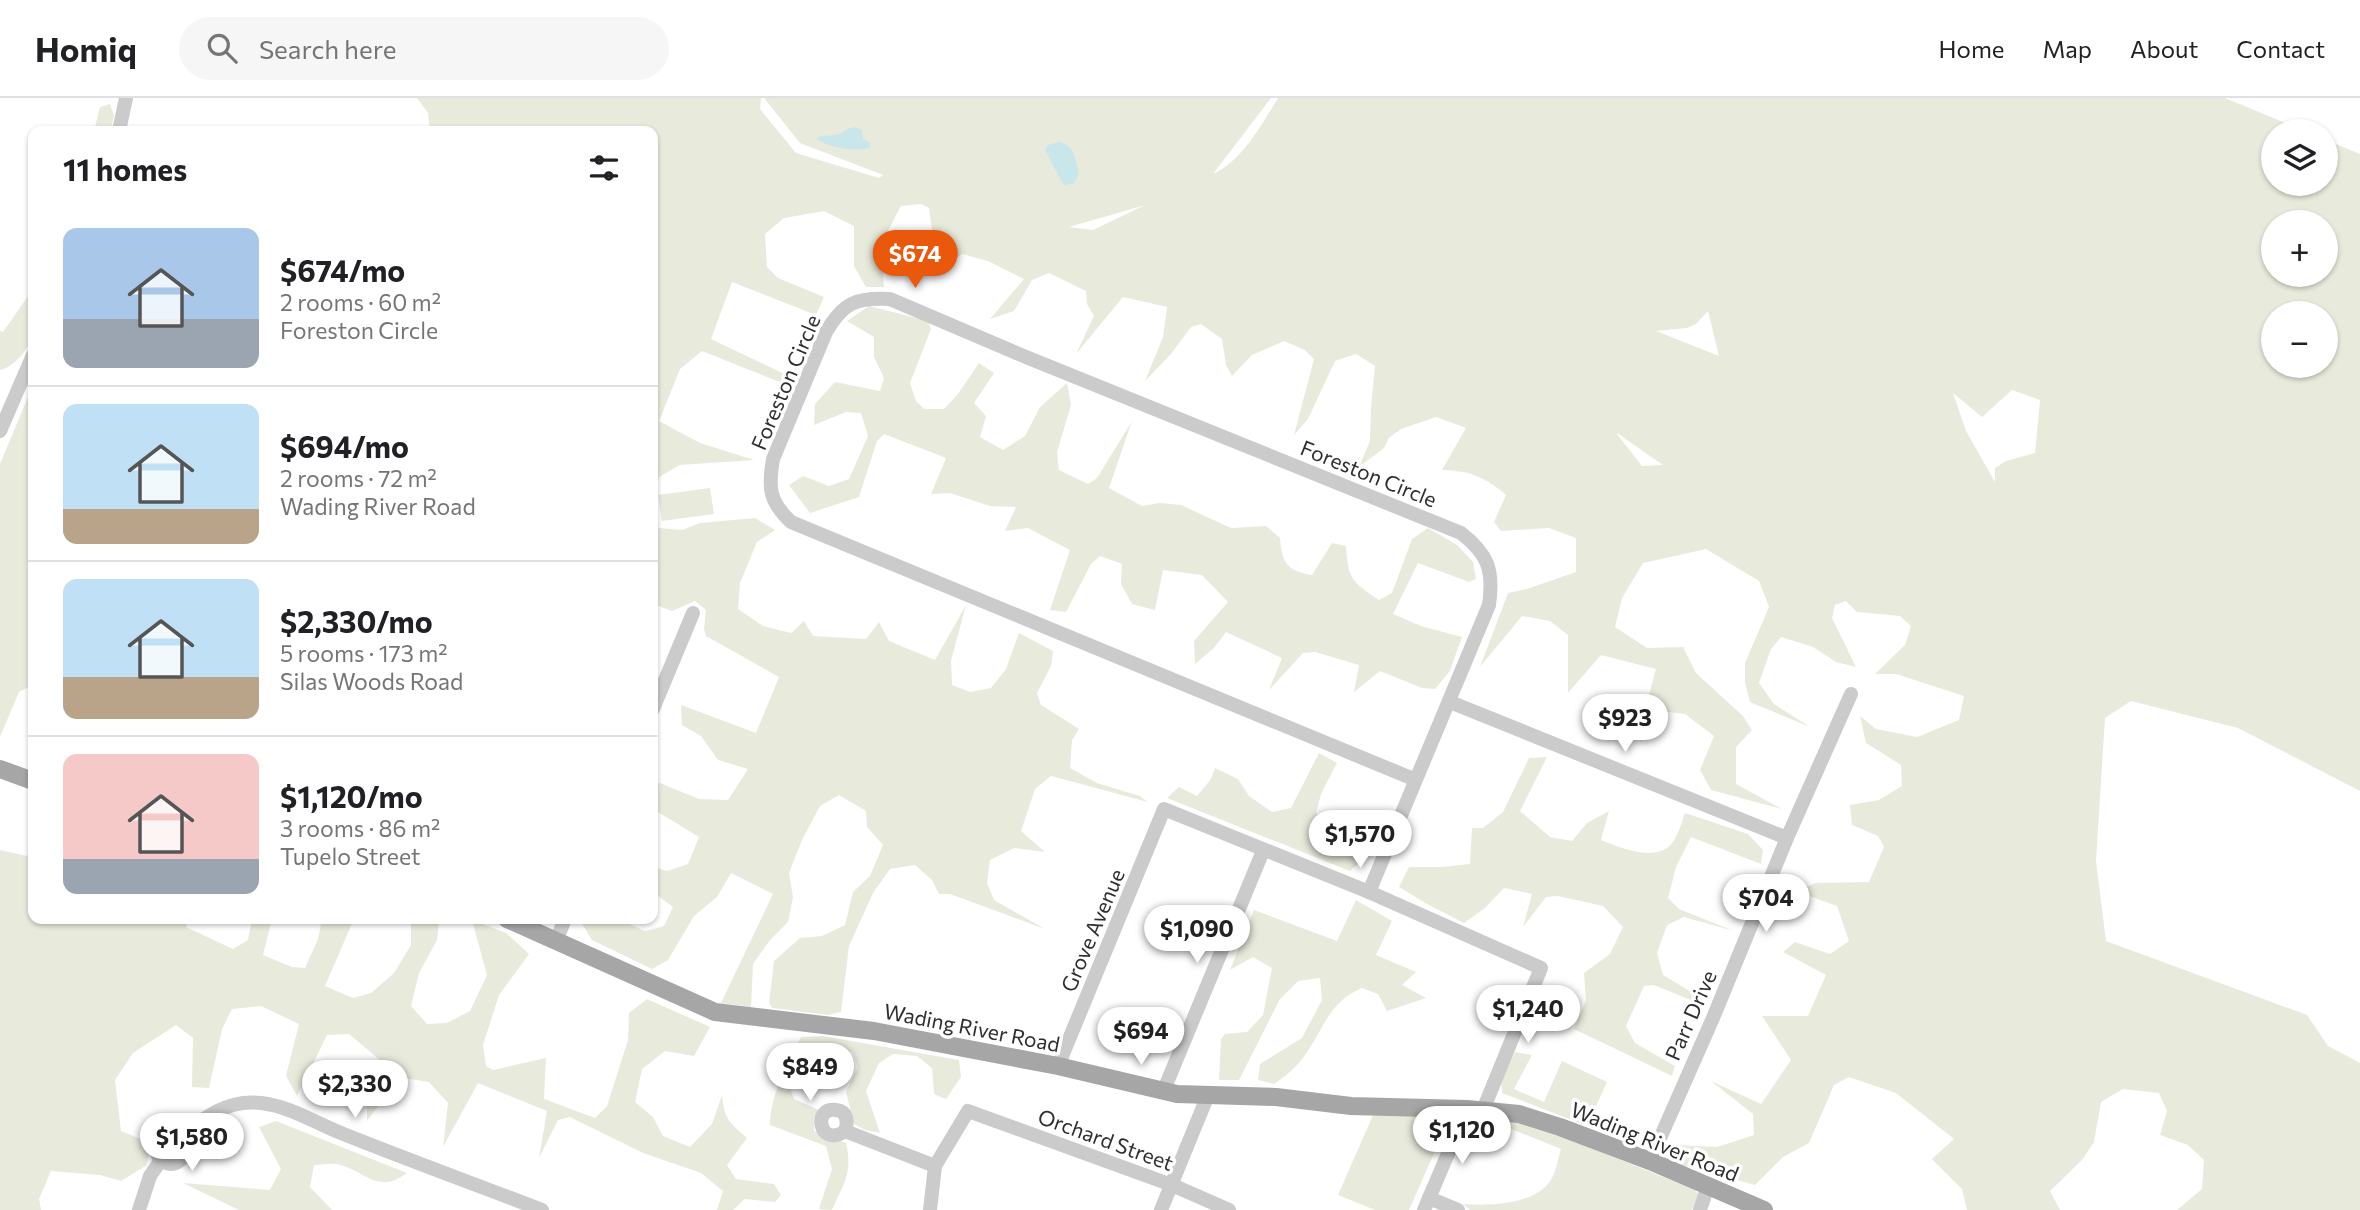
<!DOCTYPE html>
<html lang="en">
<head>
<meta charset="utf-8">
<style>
	:root { --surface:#fff; --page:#f6f6f6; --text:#202124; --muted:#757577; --line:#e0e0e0; --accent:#ea580c }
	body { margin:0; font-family:Commissioner,sans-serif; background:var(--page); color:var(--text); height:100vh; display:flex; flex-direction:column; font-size:26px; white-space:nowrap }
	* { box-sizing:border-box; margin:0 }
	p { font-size:23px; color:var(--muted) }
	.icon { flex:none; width:38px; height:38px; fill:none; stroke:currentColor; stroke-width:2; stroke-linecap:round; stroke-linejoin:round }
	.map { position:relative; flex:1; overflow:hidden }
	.drawer { position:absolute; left:28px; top:28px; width:630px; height:798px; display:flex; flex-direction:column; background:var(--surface); border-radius:14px; box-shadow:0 2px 5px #0004 }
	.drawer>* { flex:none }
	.buttons { position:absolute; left:2261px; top:21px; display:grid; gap:14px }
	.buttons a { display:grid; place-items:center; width:77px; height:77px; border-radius:50%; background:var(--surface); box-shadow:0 2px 5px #0004; font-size:35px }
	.price { position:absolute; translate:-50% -60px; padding:0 16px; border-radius:24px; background:#fff; color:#222; font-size:23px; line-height:46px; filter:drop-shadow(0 2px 4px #0008) }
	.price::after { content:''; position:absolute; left:50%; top:42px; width:21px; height:16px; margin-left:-10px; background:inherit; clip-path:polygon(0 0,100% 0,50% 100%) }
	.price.active { background:var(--accent); color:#fff }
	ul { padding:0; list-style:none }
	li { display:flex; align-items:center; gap:21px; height:175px; padding:0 35px }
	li+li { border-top:2px solid var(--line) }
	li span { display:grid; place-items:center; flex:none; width:196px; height:140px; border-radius:14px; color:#555 }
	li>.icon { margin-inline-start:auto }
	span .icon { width:84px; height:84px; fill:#fffc; stroke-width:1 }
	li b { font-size:30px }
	h2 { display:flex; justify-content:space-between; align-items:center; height:84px; padding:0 35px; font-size:30px }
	header { display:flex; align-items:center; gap:42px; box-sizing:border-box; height:98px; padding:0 35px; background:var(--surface); border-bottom:2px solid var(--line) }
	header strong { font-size:33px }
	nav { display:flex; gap:38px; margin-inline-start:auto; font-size:24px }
	.search { width:490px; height:63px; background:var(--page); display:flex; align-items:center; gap:18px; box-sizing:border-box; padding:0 24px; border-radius:38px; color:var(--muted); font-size:26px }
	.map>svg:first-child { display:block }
	.green { fill:#e8ebdc; fill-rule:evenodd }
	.water { fill:#c9e6eb }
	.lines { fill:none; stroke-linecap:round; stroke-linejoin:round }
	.minor { stroke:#cbcbcb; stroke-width:14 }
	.major { stroke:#a6a6a6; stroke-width:18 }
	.labels { text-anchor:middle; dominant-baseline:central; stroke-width:7; stroke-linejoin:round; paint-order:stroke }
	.street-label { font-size:21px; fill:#2e2e2e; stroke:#fff }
</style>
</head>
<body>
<header>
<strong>Homiq</strong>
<div class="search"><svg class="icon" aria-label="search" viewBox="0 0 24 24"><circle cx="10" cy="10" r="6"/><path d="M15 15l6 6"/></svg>Search here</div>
<nav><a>Home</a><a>Map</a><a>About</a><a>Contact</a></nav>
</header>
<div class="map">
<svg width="2360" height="1112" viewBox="0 0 2360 1112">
	<rect width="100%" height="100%" fill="#fff"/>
	<g class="green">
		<path d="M417 0H761L760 11 796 55 879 80 883 77 800 45 764 0H1271L1213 76C1243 62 1261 27 1278 0H2225L2305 33H2273V86H2326V42L2360 56V693L2238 630 2131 603 2105 620 2096 763 2106 843 2307 917 2328 948 2360 965V1112H2177L2202 1091 2204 1062 2188 1047 2160 1037 2167 1013 2159 995 2123 991 2101 1004 2094 1044 2082 1062 2050 1093 2060 1112H1967L1962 1091 1932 1061 1954 1041 1896 995 1849 979 1834 987 1809 1045 1783 1059 1755 1087 1667 1063 1675 1047 1717 1049 1754 1037 1753 1016 1711 983 1761 1006 1791 962 1762 918H1808L1826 877 1783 854 1795 844 1830 856 1849 843 1837 808 1795 793 1816 785 1869 784 1884 749 1878 738 1852 727 1850 707 1879 702 1902 688 1901 667 1866 645 1860 618 1876 631 1917 639 1959 622 1964 598 1896 576H1875L1905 547 1911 528 1900 518 1857 514 1846 503 1835 507 1832 520 1856 569 1836 564 1813 549 1781 539 1771 551 1759 585 1774 606 1810 629 1750 604 1745 584V565L1769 509 1759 483 1706 451 1643 465 1622 500 1615 529 1647 550 1683 549 1696 575 1743 618 1752 632 1736 649V686L1782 711 1711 692 1700 672 1714 638 1685 616 1652 612 1648 600 1656 571 1601 557 1568 595V537L1550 523 1522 518 1480 569 1508 495 1527 491 1576 474V440L1549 430 1501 433 1494 424 1506 397C1485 379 1471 373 1442 372L1466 330 1436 319 1401 331 1389 340 1384 350 1359 369 1370 343 1371 309 1375 268 1356 256 1335 263 1308 321 1294 337 1314 261 1305 252 1284 243 1252 257 1232 278 1226 267 1222 241 1201 226 1191 229 1171 256 1145 283 1163 239 1167 209 1123 199 1076 256 1094 218 1087 206 1086 193 1049 175 1032 182 1014 213 990 221 1024 181 988 163 962 156 942 171 937 167 929 110 921 106 901 108 880 148 884 189H866L854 168V128L824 113 784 120 765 136 767 169 778 180 824 199 816 217 732 184 711 241 793 280 787 287 702 253 680 271 659 323 700 345 754 362 680 367 659 379 653 403V33H430L428 15ZM1143 108 1093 132 1069 129 1142 108ZM2273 124H2326V177H2273ZM1708 213 1719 258 1656 233 1687 230 1696 226ZM2273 215H2326V268H2273ZM2012 292 2040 302 2035 355 2006 363 1995 370V384L1966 333 1953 295 1982 319ZM1617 336V335L1663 367 1642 368Z"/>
		<polygon points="110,6 114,17 111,33 94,33 100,9"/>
		<path d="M33 191C33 205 36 223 33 237 30 250 13 270 0 272V233L3 234Z"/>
		<path d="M869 208 928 223 931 231 910 285 916 303 924 311H944L958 296 979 265 994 275 974 305 986 318 980 339 1003 352 1025 338 1040 309 1067 285 1071 307 1057 354 1059 372 1088 386 1097 380 1132 323 1109 390 1142 408 1160 405 1181 407 1231 430 1266 428 1280 440C1282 465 1287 473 1312 477L1332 445 1346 448C1348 481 1352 484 1379 502L1392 495 1412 441 1428 430 1457 447 1473 464 1476 481 1469 484 1418 465 1393 516 1421 528 1462 539 1450 573 1435 591 1422 590 1380 573 1354 594 1359 567 1315 554 1303 555 1269 592 1282 560 1226 534 1214 550 1195 566 1194 543 1228 504 1202 477 1163 472 1155 512 1132 506 1121 486 1122 466 1100 458 1091 466 1066 514 1050 512 1070 452 1028 430 1005 433 1016 409 990 408 950 395 931 396 946 360 884 336 877 343 859 399 810 415 789 387 803 378 829 388 849 381 868 338 861 315 846 314 814 327 815 306 835 284 880 293 884 280 874 259V239L847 223Z"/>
		<polygon points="33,287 33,587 19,594 0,639 0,366"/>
		<polygon points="710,390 714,416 662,423 658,397"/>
		<polygon points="755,420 775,432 757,444 740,485 738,511 763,528 791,535 804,523 813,538 866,541 879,524 889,543 935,562 966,507 951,563 952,587 970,594 991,590 1006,571 1019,535 1053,553 1051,568 1037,595 1041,607 1079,631 1072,642 1070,670 1097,685 1140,698 1148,704 1051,678 1035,691 1021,733 1045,754 1014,750 990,762 987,785 994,802 1045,831 950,796 939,796 932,782 915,767 890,771 873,795 849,848 841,914 828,917 772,910 769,905 774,863 800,840 822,838 845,827 853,794 870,778 883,747 867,729 866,713 839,697 820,708 802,742 789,775 793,799 788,824 770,842 753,866 751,909 721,905 773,796 731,775 717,799 694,818 668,862 652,871 592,842 581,824 585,821 618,821 645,833 664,828 673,809 653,794 653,769 667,773 688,766 699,739 653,711 653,687 660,685 699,701 728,702 748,671 718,662 701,638 682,627 681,607 756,635 779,579 706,538 704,531 706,512 695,503 672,513 653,506 653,424 659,430 682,432 700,425"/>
		<polygon points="1319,655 1337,665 1321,696 1316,715 1330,726 1368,742 1365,760 1350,773 1167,700 1179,689 1197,698 1211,681 1215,670 1238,681 1249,698 1272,714 1291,710"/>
		<path d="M1547 659 1520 713 1550 739 1572 743 1587 725 1609 713 1601 742C1618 749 1649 762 1667 750 1677 743 1681 726 1685 715L1748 736 1763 752 1761 766 1691 739 1676 769 1668 800 1679 811 1734 833 1684 819 1667 827 1657 855 1663 877 1698 898 1703 907 1654 887 1644 888 1626 928 1635 945 1675 968 1672 978 1574 931 1586 902 1584 875 1610 856 1623 829 1603 808 1558 798 1546 799 1523 829 1532 796 1504 790 1485 810 1464 825 1427 806 1399 789 1409 769H1442L1470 766 1472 730H1483L1503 714 1529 660Z"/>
		<path d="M33 744V821H188L186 829 233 851 248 842 252 821H272L263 857 292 869 305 870 318 841 322 821H354L325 888 353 900 371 895 394 875 411 847V821H439L437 842 419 875 411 908 427 926 447 925 470 913 487 877 472 822 506 835 529 856 499 897 483 947 486 968 493 972 546 960 544 1001 595 1020 607 1008 628 942 629 915 647 901 710 929 694 958 665 953 642 971 635 1004 653 1019 663 1038 690 1049 712 1026 722 997C724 1021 730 1025 747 1040L727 1067 736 1081 774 1086 781 1097 775 1104 745 1101 733 1112H717L723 1093 701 1075 643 1055 570 1019 558 1022 539 1060 547 1013 478 985 443 1049 448 1005 429 984 403 980 391 991 367 1023V995L381 963 349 936 327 937 297 998 286 978 299 926 261 908 232 911 222 931 209 990 192 989 193 940 176 927 133 955 115 982 121 1033 150 1045 147 1067 121 1083 100 1077 51 1073 39 1101 41 1112H0V752L27 758Z"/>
		<path d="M1356 802 1392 823 1376 857 1416 874 1402 887 1426 900 1387 913 1378 896 1362 890C1331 903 1326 925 1309 951 1300 966 1288 977 1274 986L1258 982 1260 966 1302 940 1322 902 1320 880 1298 883 1280 901 1239 982H1219L1221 941 1225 936 1247 934 1263 917 1272 870 1253 859 1230 872 1254 812 1337 843Z"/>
		<path d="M823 938 959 962 961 979 946 1001 934 996 932 970 917 958 893 956 879 965 866 993 880 1035 865 1032 854 1026 846 994 858 969 852 954 829 953 806 960 790 990 794 1001 819 1012 814 1020V1033L846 1045C853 1075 844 1085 832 1112L819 1111 832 1071 826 1048 770 1027C770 996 788 967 801 939Z"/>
		<polygon points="1515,954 1532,957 1514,991 1544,1004 1562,963 1607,984 1587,1028 1502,995 1501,982"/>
		<polygon points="1373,1017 1430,1017 1421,1036 1439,1044 1409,1112 1375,1112 1338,1097"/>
		<path d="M1513 1022 1566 1040 1693 1091 1699 1096 1692 1112H1470L1463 1106C1489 1108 1540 1107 1553 1078 1557 1070 1558 1060 1561 1051L1504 1028Z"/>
		<path d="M276 1023 407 1075C377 1098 364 1071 336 1066 329 1065 321 1067 314 1067L310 1089 332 1112H239L183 1085 270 1092 281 1071 259 1029Z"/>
	</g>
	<g class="water">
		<path d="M855 29 862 33 863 41 868 43 871 49C858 55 827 50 816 40 824 36 831 39 839 36 845 33 848 30 855 29Z"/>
		<path d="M1059 44C1075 48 1076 62 1079 76L1074 85 1064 88 1045 52 1048 47Z"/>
	</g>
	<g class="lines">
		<g class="minor">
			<polyline points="119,33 126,0"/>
			<polyline points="0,333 33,257"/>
			<polyline points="1450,604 1787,740"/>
			<polyline points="653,611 693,515"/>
			<path d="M1369 794 1489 507C1494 472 1488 456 1461 435L1026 259 890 201C856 199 843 205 826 234L773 361C768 390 769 403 791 424L1416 682"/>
			<polyline points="556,843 565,821"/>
			<polyline points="1058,968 1164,711 1369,794 1541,870 1483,1012"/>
			<polyline points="1163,994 1263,753"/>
			<path d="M845 1033C848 1025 848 1013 836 1012 812 1008 819 1051 845 1033L935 1068"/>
			<circle cx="171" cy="1052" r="14"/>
			<path d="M181 1042C201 1019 229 1001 261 1005 290 1008 319 1027 346 1037 411 1063 477 1087 542 1112"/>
			<polyline points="1650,1063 1713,920 1787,740 1851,596"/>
			<polyline points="1429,1100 1458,1112"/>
			<polyline points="139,1112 150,1078 161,1062"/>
			<polyline points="930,1112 935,1068 968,1013 1172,1087 1229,1112"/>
			<polyline points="1161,1112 1208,997"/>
			<polyline points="1424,1112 1467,1011"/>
			<polyline points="1700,1112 1708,1088"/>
		</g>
		<g class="major">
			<polyline points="0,671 33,683"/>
			<polyline points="507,821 715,914 874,933 1058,968 1177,996 1276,999 1351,1008 1467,1011 1519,1016 1560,1029 1650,1063 1764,1112"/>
		</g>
	</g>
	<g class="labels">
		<g class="street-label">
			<text transform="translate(785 284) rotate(-67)">Foreston Circle</text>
			<text transform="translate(1369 375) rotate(22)">Foreston Circle</text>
			<text transform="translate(1092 832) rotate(-67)">Grove Avenue</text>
			<text transform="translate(1690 917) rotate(-66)">Parr Drive</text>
			<text transform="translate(972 929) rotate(11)">Wading River Road</text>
			<text transform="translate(1106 1041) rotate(20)">Orchard Street</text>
			<text transform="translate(1655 1043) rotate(22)">Wading River Road</text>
		</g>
	</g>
</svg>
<div class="buttons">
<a><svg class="icon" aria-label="layers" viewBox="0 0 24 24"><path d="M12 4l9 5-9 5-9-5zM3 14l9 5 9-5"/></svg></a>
<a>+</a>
<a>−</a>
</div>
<b class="price active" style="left:915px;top:192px">$674</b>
<b class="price" style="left:1625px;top:656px">$923</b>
<b class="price" style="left:1360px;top:772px">$1,570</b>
<b class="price" style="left:1766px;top:836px">$704</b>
<b class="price" style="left:1197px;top:867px">$1,090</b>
<b class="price" style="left:1528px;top:947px">$1,240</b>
<b class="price" style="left:1141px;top:969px">$694</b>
<b class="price" style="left:810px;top:1005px">$849</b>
<b class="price" style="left:355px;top:1022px">$2,330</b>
<b class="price" style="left:1462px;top:1068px">$1,120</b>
<b class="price" style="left:192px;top:1075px">$1,580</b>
<section class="drawer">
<h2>11 homes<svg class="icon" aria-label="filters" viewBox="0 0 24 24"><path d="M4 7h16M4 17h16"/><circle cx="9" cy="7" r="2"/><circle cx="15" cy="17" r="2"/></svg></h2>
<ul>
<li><span style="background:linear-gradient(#a9c7e8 65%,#9aa5b1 0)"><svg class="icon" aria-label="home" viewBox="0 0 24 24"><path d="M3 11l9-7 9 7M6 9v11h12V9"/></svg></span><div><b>$674/mo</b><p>2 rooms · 60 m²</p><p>Foreston Circle</p></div></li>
<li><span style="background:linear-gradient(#bfe0f5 75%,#b9a48a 0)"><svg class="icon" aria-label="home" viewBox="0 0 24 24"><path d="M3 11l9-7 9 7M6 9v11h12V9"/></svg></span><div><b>$694/mo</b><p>2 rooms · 72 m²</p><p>Wading River Road</p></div></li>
<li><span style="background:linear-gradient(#bfe0f5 70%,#b9a48a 0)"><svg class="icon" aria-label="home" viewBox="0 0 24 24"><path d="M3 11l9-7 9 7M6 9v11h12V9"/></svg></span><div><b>$2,330/mo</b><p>5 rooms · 173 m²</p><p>Silas Woods Road</p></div></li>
<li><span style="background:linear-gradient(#f6c9c9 75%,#9aa5b1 0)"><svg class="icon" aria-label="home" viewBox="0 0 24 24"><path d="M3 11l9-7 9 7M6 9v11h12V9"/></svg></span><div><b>$1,120/mo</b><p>3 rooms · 86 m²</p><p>Tupelo Street</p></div></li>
</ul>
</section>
</div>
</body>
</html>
